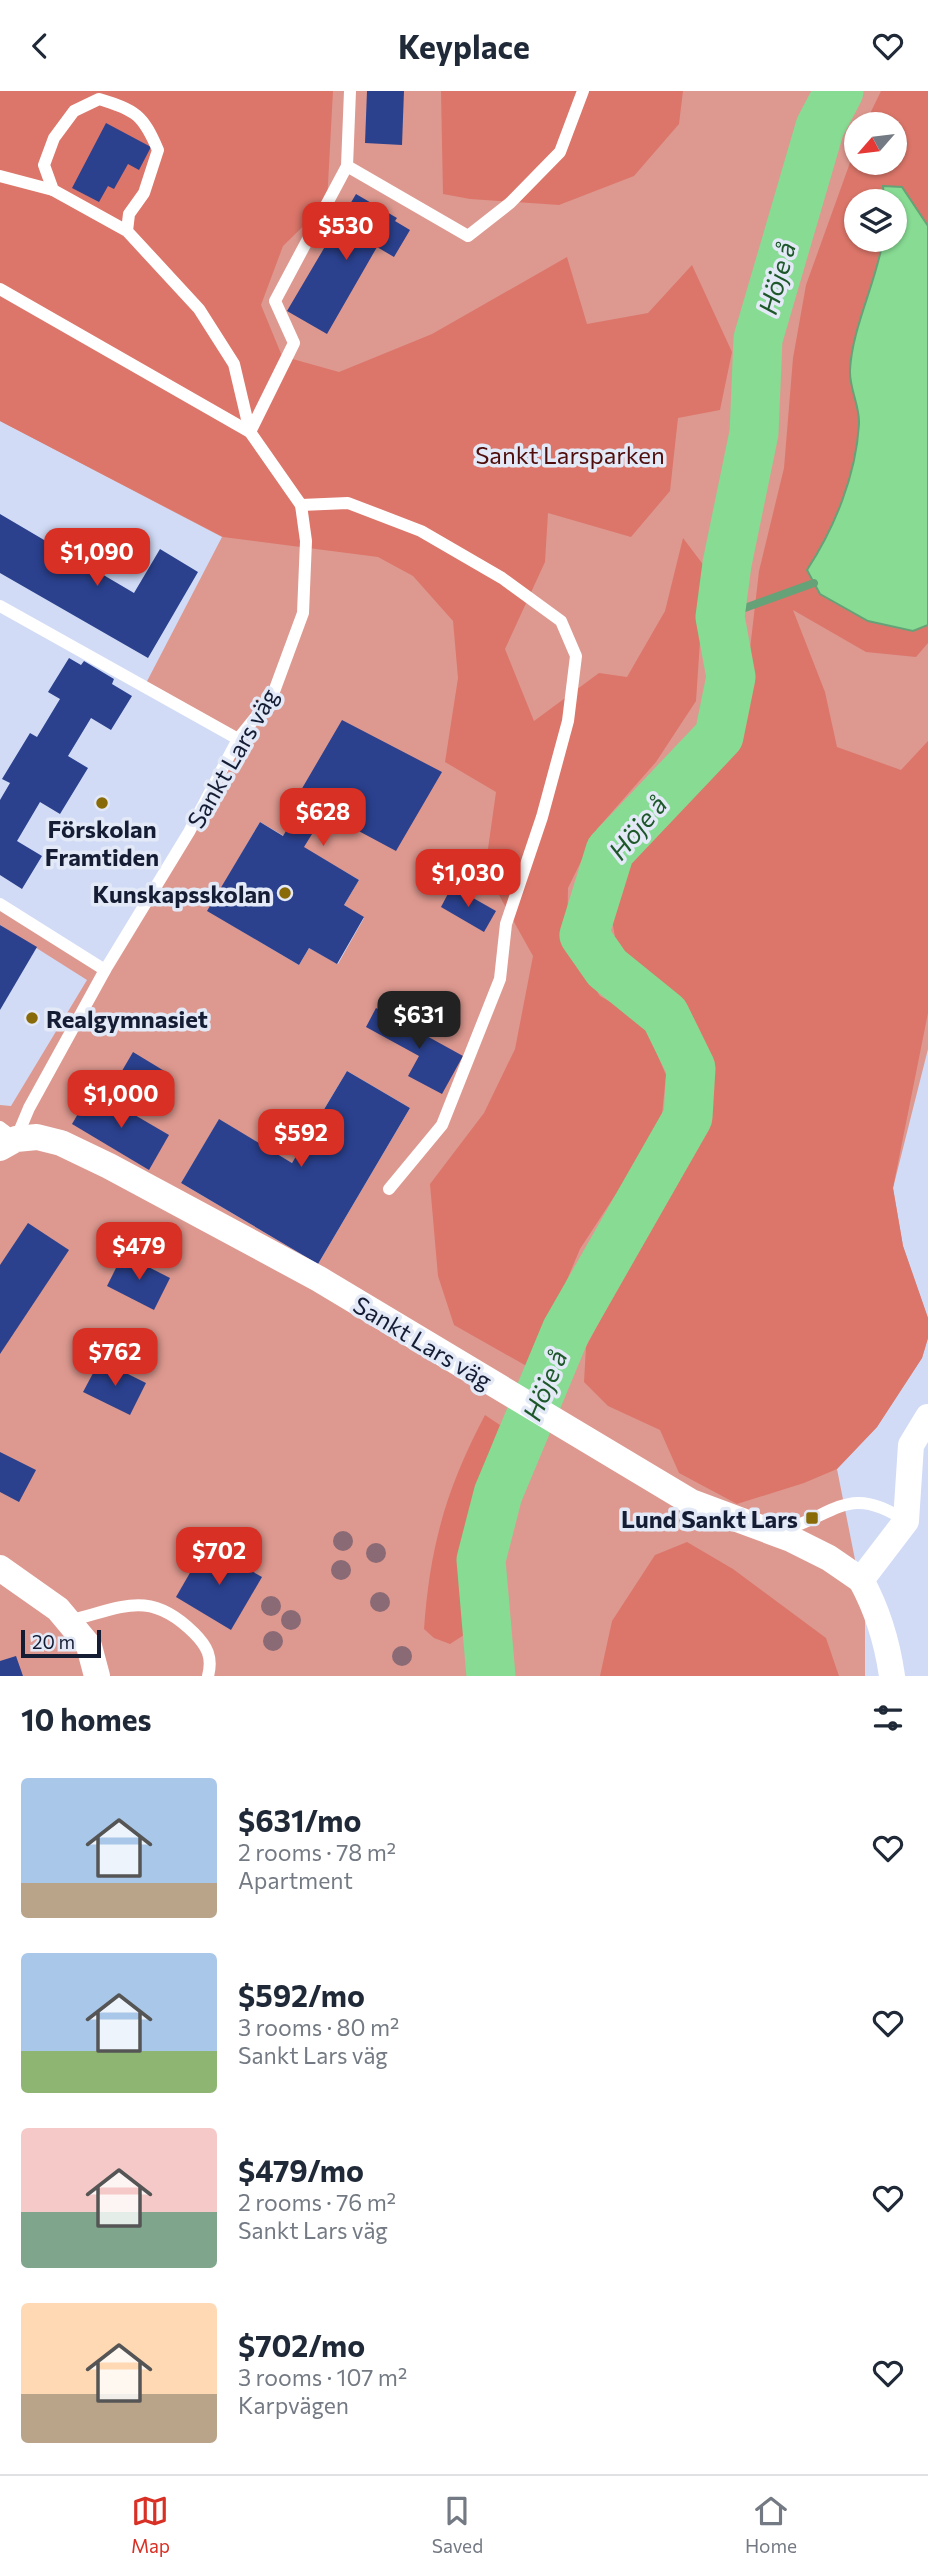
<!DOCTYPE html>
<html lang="en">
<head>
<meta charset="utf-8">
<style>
	:root { --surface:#fff; --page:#f2f2f3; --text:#1f2937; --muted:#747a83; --line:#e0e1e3; --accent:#d93025 }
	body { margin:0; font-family:Commissioner,sans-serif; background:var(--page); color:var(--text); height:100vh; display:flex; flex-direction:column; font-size:26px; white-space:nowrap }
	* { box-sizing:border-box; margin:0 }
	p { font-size:23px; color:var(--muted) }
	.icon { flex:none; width:38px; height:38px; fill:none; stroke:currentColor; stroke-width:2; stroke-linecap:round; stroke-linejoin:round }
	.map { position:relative; height:1585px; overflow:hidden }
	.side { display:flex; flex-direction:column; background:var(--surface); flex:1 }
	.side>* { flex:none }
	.needle { width:46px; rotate:242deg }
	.controls { position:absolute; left:844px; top:21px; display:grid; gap:14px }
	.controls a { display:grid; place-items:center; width:63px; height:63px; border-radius:50%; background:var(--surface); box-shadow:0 2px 5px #0004; font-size:35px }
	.scale { position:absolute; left:21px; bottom:18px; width:80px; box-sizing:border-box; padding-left:7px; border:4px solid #151d35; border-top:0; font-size:19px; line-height:24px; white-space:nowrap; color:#151d35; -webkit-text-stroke:5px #e3e9f6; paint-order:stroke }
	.price { position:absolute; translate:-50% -60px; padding:0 16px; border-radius:14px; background:var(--accent); color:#fff; font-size:23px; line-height:46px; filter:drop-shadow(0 2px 4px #0008) }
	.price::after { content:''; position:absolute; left:50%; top:42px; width:21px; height:16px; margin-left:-10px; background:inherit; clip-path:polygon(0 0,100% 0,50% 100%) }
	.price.current { background:#222; color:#fff }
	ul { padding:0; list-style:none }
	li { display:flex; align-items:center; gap:21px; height:175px; padding:0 21px }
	li span { display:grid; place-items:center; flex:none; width:196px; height:140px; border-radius:7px; color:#555 }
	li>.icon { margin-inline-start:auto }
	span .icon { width:84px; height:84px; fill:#fffc; stroke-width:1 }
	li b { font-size:30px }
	h2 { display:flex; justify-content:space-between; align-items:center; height:84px; padding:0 21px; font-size:30px }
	header { display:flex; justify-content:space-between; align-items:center; height:91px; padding:0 21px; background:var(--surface); font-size:32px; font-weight:700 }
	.dock { display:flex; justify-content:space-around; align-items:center; height:98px; border-top:2px solid var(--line); background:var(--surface); font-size:19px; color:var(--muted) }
	.dock a { display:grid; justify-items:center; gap:4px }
	.dock .current { color:var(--accent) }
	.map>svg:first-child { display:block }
	.green { fill:#dd9990; fill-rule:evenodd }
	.forest { fill:#dc766a }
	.water { fill:#87db93; stroke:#65a277; stroke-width:2 }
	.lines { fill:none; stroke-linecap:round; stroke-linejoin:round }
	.stream { stroke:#65a277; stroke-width:8 }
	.river { stroke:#87db93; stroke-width:49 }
	.building { fill:#2b418e }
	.service { stroke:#fff; stroke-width:12 }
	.minor { stroke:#fff; stroke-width:26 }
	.tree { fill:#8a6a75 }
	.poi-dot { fill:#896a08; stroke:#e3e9f6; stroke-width:2.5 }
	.labels { text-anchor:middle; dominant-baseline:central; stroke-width:7; stroke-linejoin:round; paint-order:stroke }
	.park-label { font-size:24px; fill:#4f0e0c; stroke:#e3e9f6 }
	.street-label { font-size:24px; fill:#151d35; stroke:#e3e9f6 }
	.poi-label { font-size:24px; font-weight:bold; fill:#151d35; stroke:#e3e9f6; text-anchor:end }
	.water-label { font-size:26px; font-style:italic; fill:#1e582a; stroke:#e3e9f6 }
</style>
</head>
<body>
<header><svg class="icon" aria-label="back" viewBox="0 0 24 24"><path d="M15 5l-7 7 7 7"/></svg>Keyplace<svg class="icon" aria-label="heart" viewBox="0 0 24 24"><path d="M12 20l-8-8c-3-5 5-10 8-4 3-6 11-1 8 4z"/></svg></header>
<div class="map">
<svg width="928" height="1585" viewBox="0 0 928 1585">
	<rect width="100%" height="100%" fill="#d1dbf6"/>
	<path class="green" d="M0 0H928V958L893 1097 903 1155 928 1227V1247L922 1267 877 1336 837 1378 865 1519V1585H0V1014L11 1015 87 889 0 834V813L105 878 238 649 144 596 222 446 0 330ZM856 33H894V72H856ZM856 110H894V149H856ZM260 731 359 789 344 814 364 827 338 873 309 857 299 874 208 820ZM347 980 410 1017 318 1173 181 1092 219 1029 292 1072Z"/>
	<g class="forest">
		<polygon points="0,0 333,0 327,112 283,155 261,214 282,265 339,281 432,243 567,166 587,233 648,222 692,174 732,261 720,319 678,327 670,400 631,446 548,422 545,471 505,558 534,630 599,582 627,586 665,520 683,447 705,476 696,610 656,671 597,738 568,797 567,856 600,905 643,930 666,984 661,1034 580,1158 530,1277 454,1234 438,1185 430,1093 484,1022 515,958 533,865 485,779 496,701 445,671 458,587 453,530 413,485 378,466 223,446 0,330"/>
		<polygon points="441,0 683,0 679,33 634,85 559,114 470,108 443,103"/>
		<path d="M881 0H928V135L902 96 883 95 884 110H856V149H883C876 192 852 237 850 279 849 297 860 315 859 333 856 384 835 436 807 479L913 540 928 534V552L916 566 866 561 793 519 825 601 837 656 901 679 928 650V922L893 1097 903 1155 928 1227V1247L922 1267 877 1336 837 1378 804 1392 737 1413 679 1382 660 1339 608 1315 584 1291 586 1256 705 1028 707 969 676 907 619 869 612 829 627 772 731 657 746 593 759 480 784 377 793 267 806 194 856 55V72H894V33H865Z"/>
		<path d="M485 1324 500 1334C483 1375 471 1416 470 1461 468 1489 473 1515 467 1542L450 1553 434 1547 424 1538C430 1455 446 1398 485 1324Z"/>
		<polygon points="687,1451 733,1478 826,1547 839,1585 600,1585 612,1530 655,1464"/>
	</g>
	<path class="water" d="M883 95 902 96 928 135V534L913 540 868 530 820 503 807 479C835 436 856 384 859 333 860 315 849 297 850 279 852 237 876 192 883 149H894V110H884Z"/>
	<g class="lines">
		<polyline class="stream" points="720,526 814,492"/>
		<polyline class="river" points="491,1585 481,1469 498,1403 566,1240 688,1026 691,977 665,924 607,877 584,844 610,760 719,645 731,586 720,526 727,473 754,342 758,248 820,36 839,0"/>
	</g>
	<g class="building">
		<polygon points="367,0 404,0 402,54 365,52"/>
		<polygon points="106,32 151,56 139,79 128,73 114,98 108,95 99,111 72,97"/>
		<polygon points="356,103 397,127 395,130 410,139 394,166 377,156 327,243 287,220"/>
		<polygon points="0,423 134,502 160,458 198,481 148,567 0,482"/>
		<polygon points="69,567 81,574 84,570 114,588 112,593 132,605 111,639 91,627 68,665 88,677 60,723 40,711 17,750 42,765 22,798 0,784 0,709 10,692 2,688 30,642 37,646 60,608 48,601"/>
		<polygon points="342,629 442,681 396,760 325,722 304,756 359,789 344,814 364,826 337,873 309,857 299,874 207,820 260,731 283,745 303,712 297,706"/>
		<polygon points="452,795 496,820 484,841 441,816"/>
		<polygon points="0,834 37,856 0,919"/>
		<polygon points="376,917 463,965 442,1003 408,985 419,965 366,936"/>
		<polygon points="133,961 166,981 153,1005 119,985"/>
		<polygon points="347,980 410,1017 318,1173 181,1092 219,1028 292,1072"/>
		<polygon points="92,999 169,1044 149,1079 72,1033"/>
		<polygon points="28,1132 69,1159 0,1263 0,1174"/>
		<polygon points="123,1163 170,1187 154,1219 107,1195"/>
		<polygon points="100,1269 146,1292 130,1324 83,1301"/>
		<polygon points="0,1361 36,1379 19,1411 0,1401"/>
		<polygon points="206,1454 262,1486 231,1539 176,1506"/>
		<polygon points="16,1565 23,1585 0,1585 0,1570"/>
	</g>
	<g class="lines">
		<g class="service">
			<polyline points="347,75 350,0"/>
			<polyline points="0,85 53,99"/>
			<path d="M127 140 129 123 144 102 158 59C143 24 136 19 99 8L74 20 54 47 44 74 53 99 127 140 199 218 234 273 250 341"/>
			<polyline points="0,198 250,341 301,414 306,450 303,522 272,606 238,648 189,741 105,879 29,1017 16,1048 0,1036"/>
			<polyline points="250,341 294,252 275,210 347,75 468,145 510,112 560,61 583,0"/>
			<polyline points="301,414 348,412 421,440 502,487 561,530 576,565 568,630 542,726 506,833 500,888 442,1034 389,1098"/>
			<polyline points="0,515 238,648"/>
			<polyline points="0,813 105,879"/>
			<path d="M781 1440C837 1423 849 1392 906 1430"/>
			<path d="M68 1530C122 1517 149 1497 194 1542 207 1555 213 1566 208 1585"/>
		</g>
		<g class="minor">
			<polyline points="0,1057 16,1048 37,1046 61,1052 109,1075 319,1188 691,1411 791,1448 829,1467 861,1489 906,1430 911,1354 928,1326"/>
			<polyline points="0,1477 58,1518 89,1555 97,1585"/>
			<path d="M861 1489C878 1520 887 1550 892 1585"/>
		</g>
	</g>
	<g class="tree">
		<circle cx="343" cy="1450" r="10"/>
		<circle cx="376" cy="1462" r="10"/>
		<circle cx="341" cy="1479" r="10"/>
		<circle cx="380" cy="1511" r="10"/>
		<circle cx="271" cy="1515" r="10"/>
		<circle cx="291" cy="1529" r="10"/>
		<circle cx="273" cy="1550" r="10"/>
		<circle cx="402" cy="1565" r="10"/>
	</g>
	<g class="poi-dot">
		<circle cx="102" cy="712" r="7"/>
		<circle cx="285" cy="802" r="7"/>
		<circle cx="32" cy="927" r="7"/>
		<rect x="805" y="1420" width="14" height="14" rx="3.5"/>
	</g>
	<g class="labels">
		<g class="park-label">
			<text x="570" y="363">Sankt Larsparken</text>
		</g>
		<g class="street-label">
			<text transform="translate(232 667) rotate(-60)">Sankt Lars väg</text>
			<text transform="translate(423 1251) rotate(31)">Sankt Lars väg</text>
		</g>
		<g class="poi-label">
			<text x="102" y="737" text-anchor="middle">Förskolan<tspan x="102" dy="28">Framtiden</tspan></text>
			<text x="271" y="802">Kunskapsskolan</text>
			<text x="46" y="927" text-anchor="start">Realgymnasiet</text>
			<text x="798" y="1427">Lund Sankt Lars</text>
		</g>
		<g class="water-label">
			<text transform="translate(776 187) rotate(-74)">Höje å</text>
			<text transform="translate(637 736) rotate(-50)">Höje å</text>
			<text transform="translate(544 1294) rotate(-67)">Höje å</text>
		</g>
	</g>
</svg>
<div class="controls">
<a><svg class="needle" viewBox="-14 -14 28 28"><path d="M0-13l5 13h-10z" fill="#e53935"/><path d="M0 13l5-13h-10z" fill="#747a83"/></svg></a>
<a><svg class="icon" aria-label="layers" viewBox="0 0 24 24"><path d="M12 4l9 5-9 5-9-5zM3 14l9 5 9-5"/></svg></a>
</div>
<div class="scale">20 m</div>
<b class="price" style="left:346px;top:171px">$530</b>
<b class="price" style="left:97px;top:497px">$1,090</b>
<b class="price" style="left:323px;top:757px">$628</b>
<b class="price" style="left:468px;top:818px">$1,030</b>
<b class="price current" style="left:419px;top:960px">$631</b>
<b class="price" style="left:121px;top:1039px">$1,000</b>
<b class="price" style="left:301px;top:1078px">$592</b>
<b class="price" style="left:139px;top:1191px">$479</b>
<b class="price" style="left:115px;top:1297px">$762</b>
<b class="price" style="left:219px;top:1496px">$702</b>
</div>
<section class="side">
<h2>10 homes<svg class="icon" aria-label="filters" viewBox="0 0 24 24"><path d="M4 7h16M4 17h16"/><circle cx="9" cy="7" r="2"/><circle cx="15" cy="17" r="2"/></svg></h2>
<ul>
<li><span style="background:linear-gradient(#a9c7e8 75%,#b9a48a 0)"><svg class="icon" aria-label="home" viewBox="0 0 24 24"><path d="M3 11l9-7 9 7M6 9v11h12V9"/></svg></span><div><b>$631/mo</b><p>2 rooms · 78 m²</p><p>Apartment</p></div><svg class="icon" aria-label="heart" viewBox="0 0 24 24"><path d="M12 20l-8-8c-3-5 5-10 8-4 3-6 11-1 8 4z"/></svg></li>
<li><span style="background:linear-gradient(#a9c7e8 70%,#8fb573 0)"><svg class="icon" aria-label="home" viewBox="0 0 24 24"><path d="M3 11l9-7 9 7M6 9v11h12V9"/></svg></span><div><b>$592/mo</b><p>3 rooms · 80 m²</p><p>Sankt Lars väg</p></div><svg class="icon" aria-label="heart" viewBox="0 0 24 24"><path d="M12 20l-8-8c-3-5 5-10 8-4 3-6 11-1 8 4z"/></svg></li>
<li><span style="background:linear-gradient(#f6c9c9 60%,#7fa58c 0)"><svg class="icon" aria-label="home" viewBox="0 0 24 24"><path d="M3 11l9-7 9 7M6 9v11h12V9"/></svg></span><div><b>$479/mo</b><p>2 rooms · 76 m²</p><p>Sankt Lars väg</p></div><svg class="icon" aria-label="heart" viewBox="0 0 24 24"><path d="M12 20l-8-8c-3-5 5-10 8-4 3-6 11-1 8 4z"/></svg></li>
<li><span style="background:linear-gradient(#ffd9b3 65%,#b9a48a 0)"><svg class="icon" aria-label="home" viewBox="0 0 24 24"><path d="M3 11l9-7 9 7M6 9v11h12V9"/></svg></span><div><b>$702/mo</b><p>3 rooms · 107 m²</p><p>Karpvägen</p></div><svg class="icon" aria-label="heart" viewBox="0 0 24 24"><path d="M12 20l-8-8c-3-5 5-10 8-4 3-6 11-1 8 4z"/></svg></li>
</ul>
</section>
<nav class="dock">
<a class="current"><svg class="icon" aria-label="map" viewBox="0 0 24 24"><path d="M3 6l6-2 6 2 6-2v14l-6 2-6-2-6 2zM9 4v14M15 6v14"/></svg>Map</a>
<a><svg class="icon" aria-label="saved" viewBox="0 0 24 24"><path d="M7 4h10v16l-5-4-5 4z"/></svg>Saved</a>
<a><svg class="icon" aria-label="home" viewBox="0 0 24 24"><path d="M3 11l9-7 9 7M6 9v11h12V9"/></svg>Home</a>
</nav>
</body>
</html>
